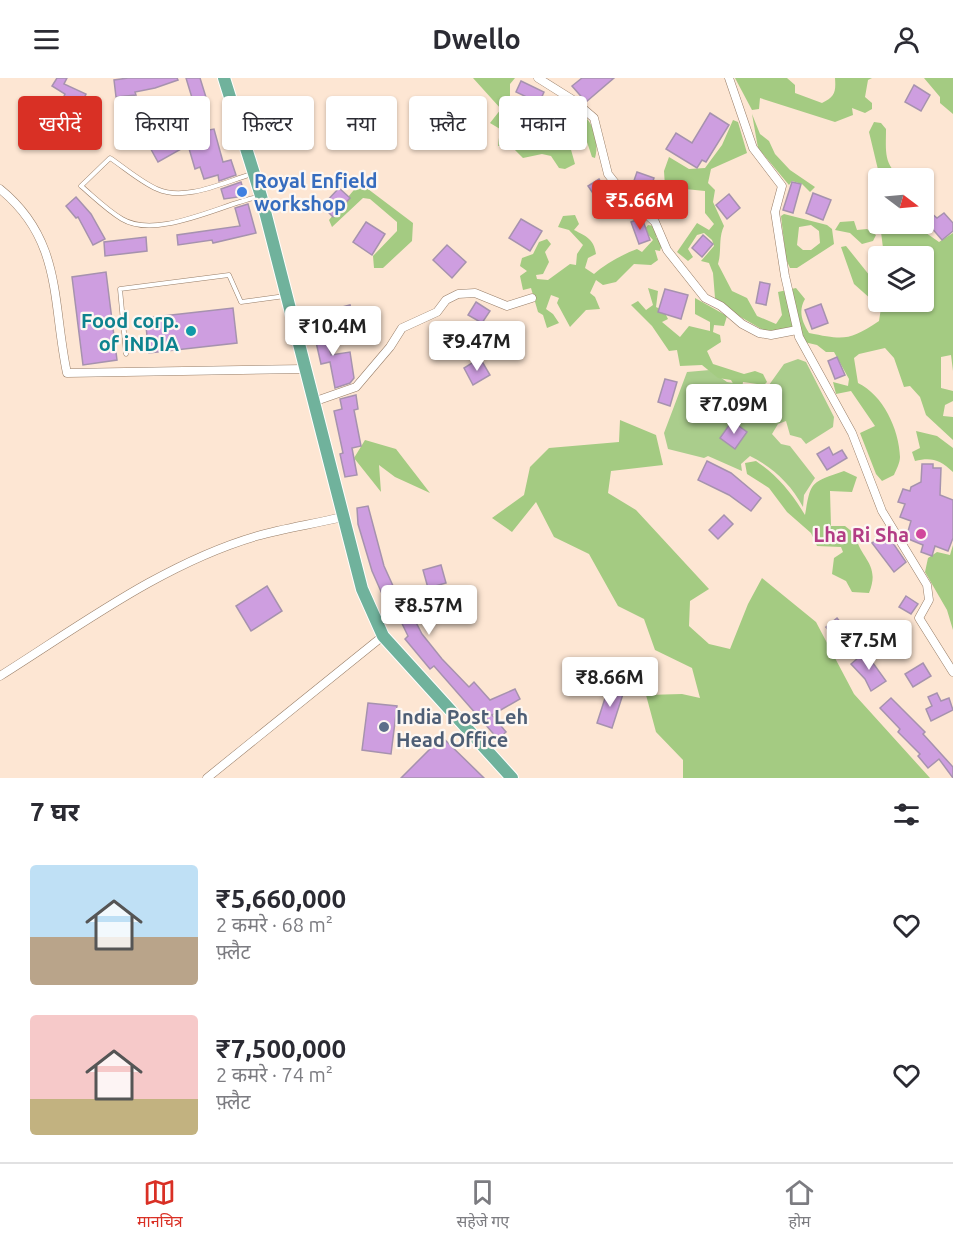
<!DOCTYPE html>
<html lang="hi">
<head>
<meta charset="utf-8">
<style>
	:root { --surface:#fff; --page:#f2f2f3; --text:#2b2b33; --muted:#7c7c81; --line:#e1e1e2; --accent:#d93025 }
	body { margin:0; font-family:Ubuntu,"Noto Sans Devanagari",sans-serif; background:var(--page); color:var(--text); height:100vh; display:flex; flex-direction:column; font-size:22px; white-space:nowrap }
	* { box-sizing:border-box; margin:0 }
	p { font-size:20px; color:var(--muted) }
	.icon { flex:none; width:33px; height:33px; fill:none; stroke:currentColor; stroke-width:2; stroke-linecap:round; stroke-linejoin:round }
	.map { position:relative; height:700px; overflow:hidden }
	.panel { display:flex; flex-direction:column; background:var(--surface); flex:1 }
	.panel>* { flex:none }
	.banner { position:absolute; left:18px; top:18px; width:600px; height:54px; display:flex; gap:12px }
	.needle { width:39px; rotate:106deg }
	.tools { position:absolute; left:868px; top:90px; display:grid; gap:12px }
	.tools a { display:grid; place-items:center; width:66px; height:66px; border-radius:6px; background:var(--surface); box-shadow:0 2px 4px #0004; font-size:30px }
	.price { position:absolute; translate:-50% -51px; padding:0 14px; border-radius:6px; background:#fff; color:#222; font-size:20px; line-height:39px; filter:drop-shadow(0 2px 3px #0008) }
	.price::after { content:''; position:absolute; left:50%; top:36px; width:18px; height:14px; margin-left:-9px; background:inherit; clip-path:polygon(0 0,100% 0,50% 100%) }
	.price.active { background:var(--accent); color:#fff }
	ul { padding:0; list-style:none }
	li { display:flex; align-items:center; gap:18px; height:150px; padding:0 30px }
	li span { display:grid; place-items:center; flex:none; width:168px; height:120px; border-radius:6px; color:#555 }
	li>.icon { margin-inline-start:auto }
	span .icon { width:72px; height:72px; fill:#fffc; stroke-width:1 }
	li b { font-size:26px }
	h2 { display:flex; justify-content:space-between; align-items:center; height:72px; padding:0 30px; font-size:26px }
	.tag { padding:0 21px; border-radius:6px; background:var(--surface); box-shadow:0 2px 4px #0004; font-size:21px; line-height:54px }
	.tag.active { background:var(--accent); color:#fff }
	header { display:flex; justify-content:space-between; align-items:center; height:78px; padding:0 30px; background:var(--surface); font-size:27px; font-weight:700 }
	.menu { display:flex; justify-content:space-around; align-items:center; height:84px; border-top:2px solid var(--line); background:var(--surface); font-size:16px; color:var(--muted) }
	.menu a { display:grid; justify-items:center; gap:3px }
	.menu .active { color:var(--accent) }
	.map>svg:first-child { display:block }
	.green { fill:#aacd8c }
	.forest { fill:#a4cb82; fill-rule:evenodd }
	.building { fill:#ce9ee0; stroke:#a692ae; stroke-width:1.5 }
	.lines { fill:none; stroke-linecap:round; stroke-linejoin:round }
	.service-casing { stroke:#977d67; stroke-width:5 }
	.minor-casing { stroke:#977d67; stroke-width:9 }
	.trunk-casing { stroke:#fff; stroke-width:14 }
	.service { stroke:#fff; stroke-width:4 }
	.minor { stroke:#fff; stroke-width:8 }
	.trunk { stroke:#70b29c; stroke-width:12 }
	.shop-dot { fill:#3f7fe0; stroke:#fdf7f2; stroke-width:2 }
	.culture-dot { fill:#0f9aa8; stroke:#fdf7f2; stroke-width:2 }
	.hotel-dot { fill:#d1479c; stroke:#fdf7f2; stroke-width:2 }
	.service-dot { fill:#5c6f8a; stroke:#fdf7f2; stroke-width:2 }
	.labels { text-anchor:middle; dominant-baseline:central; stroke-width:4.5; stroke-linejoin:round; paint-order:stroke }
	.shop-label { font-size:20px; font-weight:bold; fill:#366cbe; stroke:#fdf7f2; text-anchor:start }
	.culture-label { font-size:20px; font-weight:bold; fill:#0d838f; stroke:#fdf7f2; text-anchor:end }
	.hotel-label { font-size:20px; font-weight:bold; fill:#b23c85; stroke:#fdf7f2; text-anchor:end }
	.service-label { font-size:20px; font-weight:bold; fill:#4e5e75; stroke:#fdf7f2; text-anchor:start }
</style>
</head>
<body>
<header><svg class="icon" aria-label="menu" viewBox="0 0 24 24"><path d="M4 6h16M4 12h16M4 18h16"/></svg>Dwello<svg class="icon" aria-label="person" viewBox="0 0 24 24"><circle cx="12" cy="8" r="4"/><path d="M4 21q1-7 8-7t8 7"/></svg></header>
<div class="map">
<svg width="953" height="700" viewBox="0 0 953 700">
	<rect width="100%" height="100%" fill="#fde6d3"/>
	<path class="green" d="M798 281 806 284 834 339 833 349 806 366 801 360 790 357 786 343 778 346 772 356 781 366 790 368 815 400 804 417 803 429C791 406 772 389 750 378L741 386 742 393 708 378 704 380 668 371 664 355 687 294 710 292 727 304 758 309 769 307 784 286Z"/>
	<g class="forest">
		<polygon points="473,0 515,0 510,6 510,18 547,33 568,61 575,86 565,91 559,90 551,78 542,76 523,80 511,68 498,68 500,51 490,45 501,31"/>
		<path d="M735 0H787L795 7V15L822 25C835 19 836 14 835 0H872L868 2 865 19 872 25V31L865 35 852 30 853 37 835 44 760 20 759 31 752 32Z"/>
		<polygon points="924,0 953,0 953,36 940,25 940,19"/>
		<path d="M576 33C593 39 600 64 595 80L592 79 582 49 571 42Z"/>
		<polygon points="752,36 760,56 769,63 775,76 790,92 815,109 810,114 802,106 792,103 789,107 758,70"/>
		<path d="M733 42 738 44 747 75 711 91 708 105 715 112 713 124 724 148C718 161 722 172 718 186L732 213 747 220 757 238 776 246 782 237 778 214 796 210 805 221C798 233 802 244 809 255 844 262 849 263 879 243L881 230 854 206 841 169 846 168 870 198 879 205V224H924V178H884L880 146H897L914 154 919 150 939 164 953 155V293L951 277 941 279V310L953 313V323L945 327 943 338 953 339V362L926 337 920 319 910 308 904 309 894 280 885 270 859 276 854 280 858 305C883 317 899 351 900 379 900 385 896 392 894 397L882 403 876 396 860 355 875 348 851 313 836 316 833 304 848 308 849 301 834 274H826L817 267 804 264 801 257 765 253 732 234 715 220 713 195 709 185 701 183 714 168 712 162 704 155 697 157 688 171 693 179 688 183 677 174 697 145 709 152 714 146 705 135V113L665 109 664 93 669 79 689 91 705 90 722 67Z"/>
		<path d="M874 44 881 45 886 51C886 73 883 88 903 100H880L869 54Z"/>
		<polygon points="358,107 364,108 413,145 412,163 383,190 374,190 373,178 397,153 397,144 370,121 363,120 332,149 329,142"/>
		<path d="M784 136 827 147 832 151 834 166 797 190H790L786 181 781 138ZM811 147 819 153 820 165 811 172H803L797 167 799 149Z"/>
		<path d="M575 137 579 146 574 152C586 158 594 161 596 176L588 180 585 190 594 196C604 187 623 176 637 171L642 174 653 162 644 152 648 147 654 148 658 157 656 159 662 165 660 173 655 172 658 182 651 187 634 186 616 204 603 207 596 202 590 215 595 219 600 231 586 232 570 249 557 225 559 220 551 217 546 231 553 236 559 245 547 250 543 237 538 234 531 210 523 212 520 198 527 193 520 188 522 180 533 176 539 164 547 161 551 166 545 174 549 184 543 196 536 197 537 201 548 202 570 186 576 187 577 176 583 167 569 152 558 149 563 138Z"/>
		<polygon points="854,143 857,152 867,151 876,157 873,163 862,166 850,155 835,152 840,144"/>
		<polygon points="648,210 658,213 656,229 664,233 668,241 662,244 680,259 689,248 710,253 710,244 695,236 695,220 727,238 724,248 714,247 713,254 720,257 721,264 707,273 713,286 744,296 755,293 763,296 767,304 764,307 743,304 742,311 736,311 731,302 718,300 702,287 680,288 677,272 669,273 652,248 631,227 638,223 646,232 653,227"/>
		<polygon points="620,342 656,357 663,387 611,393 608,415 636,432 709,511 690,523 689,548 709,566 730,571 748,526 762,500 816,544 854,616 930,700 683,700 683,682 656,654 646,617 682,616 700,620 692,590 655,572 644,541 618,528 589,476 554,459 536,424 512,454 492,440 524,417 530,389 549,370 619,364"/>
		<path d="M916 353 937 358 953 370V394C940 382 932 379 915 383L912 374 920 370Z"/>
		<polygon points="365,362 396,371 430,415 395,399 379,387 381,414 354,380"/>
		<path d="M756 383C778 398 791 414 805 437 811 403 810 405 844 393L857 399 852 414 830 413 831 448H845L855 456C860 481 881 486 869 515L852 514 846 503 832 496 834 480 843 474 841 469 817 468 811 455 787 434 769 410 747 396 745 385Z"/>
		<polygon points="953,467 953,552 947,532 925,494 928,480 937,474 950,477"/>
	</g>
	<g class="building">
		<polygon points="57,0 67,0 64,6 86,16 77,35 60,27 65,16 52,8"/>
		<polygon points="128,0 177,0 178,2 155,10 135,14 136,17 116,19 114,2"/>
		<polygon points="186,0 200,0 209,29 196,33"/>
		<polygon points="582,0 614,0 586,24 572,8"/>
		<polygon points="521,3 544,14 539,25 516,14"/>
		<polygon points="914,7 930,17 921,33 905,24"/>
		<polygon points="562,25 572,33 563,45 552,36"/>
		<polygon points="203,32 209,52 214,51 223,84 231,82 236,97 219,103 218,97 204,101 200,89 195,91 188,67 158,84 148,66 146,67 122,45 131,36 152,56 168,35 176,41"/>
		<polygon points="710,35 729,47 706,84 702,82 697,90 666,71 676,55 692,65"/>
		<polygon points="637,94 654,100 647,121 630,114"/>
		<polygon points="599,101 613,123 603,130 588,108"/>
		<polygon points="241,104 245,118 224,121 221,111"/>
		<polygon points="792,104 801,106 793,135 783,132"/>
		<polygon points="339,110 350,120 333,139 322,128"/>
		<polygon points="813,115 831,122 823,142 806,135"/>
		<polygon points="729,116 740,130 727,141 716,127"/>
		<polygon points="76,119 91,136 105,161 93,167 78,139 76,140 66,128"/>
		<polygon points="248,126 256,155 213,165 212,162 178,167 177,157 240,148 235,130"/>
		<polygon points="924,129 937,140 944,135 953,145 953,153 942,162 924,141"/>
		<polygon points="642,140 650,162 639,166 631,144"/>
		<polygon points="521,141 542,153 530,173 509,160"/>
		<polygon points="366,144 385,156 372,177 353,164"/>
		<polygon points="703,157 713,166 702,179 692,170"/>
		<polygon points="146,159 147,173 105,178 104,164"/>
		<polygon points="447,167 466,184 452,200 433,182"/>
		<polygon points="106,194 117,282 83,287 72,199"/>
		<polygon points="760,204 770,206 766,227 756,225"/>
		<polygon points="665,211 688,217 681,241 658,234"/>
		<polygon points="476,224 490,233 482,245 468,237"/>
		<polygon points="821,226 828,245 812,251 805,232"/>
		<polygon points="350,227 355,247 346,249 342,229"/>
		<polygon points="233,230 237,265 149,275 145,240"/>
		<polygon points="322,240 331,277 350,274 354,300 350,305 335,310 330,284 321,286 311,242"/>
		<polygon points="837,279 845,297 835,301 828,283"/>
		<polygon points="480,280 490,297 473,307 464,290"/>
		<polygon points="665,301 677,304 670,328 658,324"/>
		<polygon points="356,317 358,331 354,332 361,368 352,370 357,397 345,399 340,376 343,375 334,333 342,331 340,321"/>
		<polygon points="732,343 747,354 735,371 720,360"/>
		<polygon points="829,369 833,377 842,372 847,380 827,392 817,376"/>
		<polygon points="707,383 731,395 761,420 751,433 729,417 698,402"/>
		<polygon points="922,386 933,386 933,390 941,390 940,417 953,422 953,460 948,473 935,468 932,478 921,474 923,467 906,460 911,443 900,439 905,426 898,424 903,411 910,413 911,409 921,404"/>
		<polygon points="368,428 384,488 399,521 403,519 422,556 442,581 469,609 474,604 490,622 515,611 520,621 492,637 506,654 498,661 434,588 430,591 405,561 408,558 392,525 387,527 372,493 358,446 357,430"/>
		<polygon points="724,437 733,446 718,461 709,452"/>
		<polygon points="886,455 906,484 894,494 872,465"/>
		<polygon points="441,487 446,505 428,510 423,492"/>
		<polygon points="267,508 282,533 251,553 236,528"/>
		<polygon points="906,518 918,526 911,536 899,529"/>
		<polygon points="837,540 845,550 834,559 826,549"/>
		<polygon points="892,544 907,556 895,569 881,557"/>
		<polygon points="865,574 886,603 871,613 865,601 851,586"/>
		<polygon points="923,585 931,598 913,609 905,596"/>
		<polygon points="608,611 623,616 612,650 597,645"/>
		<polygon points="937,615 941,623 949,620 953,632 931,643 926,631 932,628 928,619"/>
		<polygon points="891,620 925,654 923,656 953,689 953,700 939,681 928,690 918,678 920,676 898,654 900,651 880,630"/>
		<polygon points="368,625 397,628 391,676 362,672"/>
		<polygon points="442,659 484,700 401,700"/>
	</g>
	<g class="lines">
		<defs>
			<g id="service">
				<path d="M252 96C224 104 185 124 157 111 141 104 125 90 110 80L81 108C94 119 107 132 122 141 157 162 222 126 258 119"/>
				<polyline points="126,276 120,211 229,197 241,224 285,218"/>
			</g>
			<g id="minor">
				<polyline points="538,0 573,22 594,40 608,96 635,130 645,135 655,144 667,172 705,220 721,228 742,246 759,255 771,257 797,252"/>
				<polyline points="729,0 753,70 782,108 775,134 785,198 799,259 852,355 882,433 927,507 929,522 919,540 953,594"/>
				<path d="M0 111C63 162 52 225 67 295L305 291"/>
				<polyline points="313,324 356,309 390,269 402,250 437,234 446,222 458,216 475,215 507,228 532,220"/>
				<path d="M0 598C81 547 164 485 257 458 285 450 314 446 342 439"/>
				<polyline points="207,700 383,558"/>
			</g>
			<polyline id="trunk" points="224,0 261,118 362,511 383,558 512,700"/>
		</defs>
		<use href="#service" class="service-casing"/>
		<use href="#minor" class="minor-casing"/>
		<use href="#trunk" class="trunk-casing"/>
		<use href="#service" class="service"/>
		<use href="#minor" class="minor"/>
		<use href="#trunk" class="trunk"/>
	</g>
	<circle class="shop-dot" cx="242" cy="114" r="6"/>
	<circle class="culture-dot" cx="191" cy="253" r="6"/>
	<circle class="hotel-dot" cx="921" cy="456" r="6"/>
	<circle class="service-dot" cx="384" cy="649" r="6"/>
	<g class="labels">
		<g class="shop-label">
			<text x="254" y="102">Royal Enfield<tspan x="254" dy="23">workshop</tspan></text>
		</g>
		<g class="culture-label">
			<text x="179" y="242">Food corp.<tspan x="179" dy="23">of iNDIA</tspan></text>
		</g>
		<g class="hotel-label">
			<text x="909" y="456">Lha Ri Sha</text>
		</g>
		<g class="service-label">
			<text x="396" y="638">India Post Leh<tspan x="396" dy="23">Head Office</tspan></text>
		</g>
	</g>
</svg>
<div class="tools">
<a><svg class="needle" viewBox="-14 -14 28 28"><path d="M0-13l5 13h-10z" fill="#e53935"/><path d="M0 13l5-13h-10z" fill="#7c7c81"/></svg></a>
<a><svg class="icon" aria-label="layers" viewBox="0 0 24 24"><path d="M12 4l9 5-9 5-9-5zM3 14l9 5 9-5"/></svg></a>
</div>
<b class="price active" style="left:640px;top:153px">₹5.66M</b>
<b class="price" style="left:333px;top:279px">₹10.4M</b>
<b class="price" style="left:477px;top:294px">₹9.47M</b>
<b class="price" style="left:734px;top:357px">₹7.09M</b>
<b class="price" style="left:429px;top:558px">₹8.57M</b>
<b class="price" style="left:869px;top:593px">₹7.5M</b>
<b class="price" style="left:610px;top:630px">₹8.66M</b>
<div class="banner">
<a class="tag active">खरीदें</a>
<a class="tag">किराया</a>
<a class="tag">फ़िल्टर</a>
<a class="tag">नया</a>
<a class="tag">फ़्लैट</a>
<a class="tag">मकान</a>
</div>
</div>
<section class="panel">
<h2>7 घर<svg class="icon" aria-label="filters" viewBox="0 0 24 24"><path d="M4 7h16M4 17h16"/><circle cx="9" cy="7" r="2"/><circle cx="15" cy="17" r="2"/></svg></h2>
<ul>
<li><span style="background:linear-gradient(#bfe0f5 60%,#b9a48a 0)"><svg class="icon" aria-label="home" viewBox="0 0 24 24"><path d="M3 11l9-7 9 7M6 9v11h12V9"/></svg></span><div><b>₹5,660,000</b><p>2 कमरे · 68 m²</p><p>फ़्लैट</p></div><svg class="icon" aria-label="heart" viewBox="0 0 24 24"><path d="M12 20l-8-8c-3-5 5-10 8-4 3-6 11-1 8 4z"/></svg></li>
<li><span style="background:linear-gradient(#f6c9c9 70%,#c2b280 0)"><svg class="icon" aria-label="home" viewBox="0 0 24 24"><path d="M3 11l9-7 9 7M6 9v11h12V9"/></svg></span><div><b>₹7,500,000</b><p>2 कमरे · 74 m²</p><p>फ़्लैट</p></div><svg class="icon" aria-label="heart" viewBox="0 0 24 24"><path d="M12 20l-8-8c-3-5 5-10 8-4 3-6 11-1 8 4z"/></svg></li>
</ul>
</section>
<nav class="menu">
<a class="active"><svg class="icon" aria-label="map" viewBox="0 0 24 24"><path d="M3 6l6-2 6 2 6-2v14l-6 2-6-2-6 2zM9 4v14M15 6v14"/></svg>मानचित्र</a>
<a><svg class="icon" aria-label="saved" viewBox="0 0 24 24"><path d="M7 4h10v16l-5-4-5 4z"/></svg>सहेजे गए</a>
<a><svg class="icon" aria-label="home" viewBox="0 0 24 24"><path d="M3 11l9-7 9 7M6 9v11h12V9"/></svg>होम</a>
</nav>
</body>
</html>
